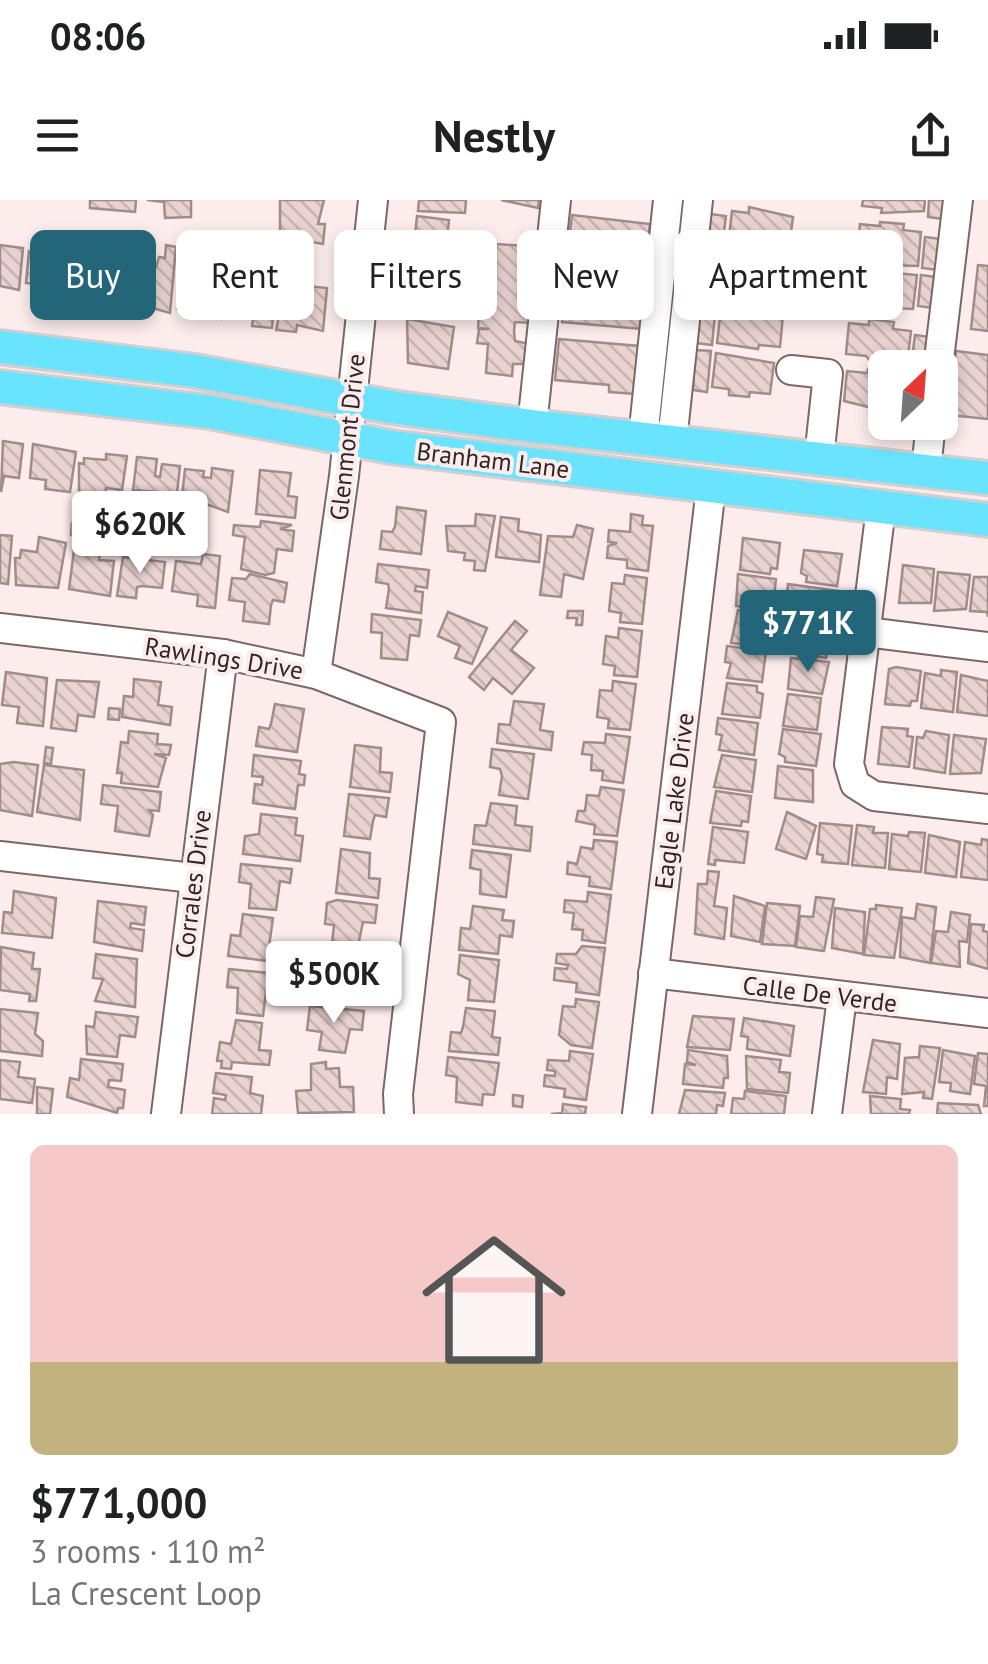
<!DOCTYPE html>
<html lang="en">
<head>
<meta charset="utf-8">
<style>
	:root { --surface:#fff; --page:#f6f6f6; --text:#202124; --muted:#757577; --accent:#246679 }
	body { margin:0; font-family:"PT Sans",sans-serif; background:var(--page); color:var(--text); height:100vh; display:flex; flex-direction:column; font-size:38px; white-space:nowrap }
	* { box-sizing:border-box; margin:0 }
	p { font-size:32px; color:var(--muted) }
	.icon { flex:none; width:55px; height:55px; fill:none; stroke:currentColor; stroke-width:2; stroke-linecap:round; stroke-linejoin:round }
	.map { position:relative; height:914px; overflow:hidden }
	.drawer { display:flex; flex-direction:column; background:var(--surface); flex:1 }
	.drawer>* { flex:none }
	.banner { position:absolute; left:30px; top:30px; width:930px; height:90px; display:flex; gap:20px }
	.needle { width:65px; rotate:25deg }
	.tools { position:absolute; left:868px; top:150px; display:grid; gap:20px }
	.tools a { display:grid; place-items:center; width:90px; height:90px; border-radius:15px; background:var(--surface); box-shadow:0 5px 15px #0003; font-size:50px }
	.price { position:absolute; translate:-50% -85px; padding:0 22px; border-radius:10px; background:#fff; color:#222; font-size:32px; line-height:65px; filter:drop-shadow(0 2px 5px #0008) }
	.price::after { content:''; position:absolute; left:50%; top:60px; width:30px; height:22px; margin-left:-15px; background:inherit; clip-path:polygon(0 0,100% 0,50% 100%) }
	.price.selected { background:var(--accent); color:#fff }
	ul { padding:0; list-style:none }
	li { display:grid; align-content:center; gap:20px; height:530px; padding:0 30px }
	li span { display:grid; place-items:center; height:310px; border-radius:15px; color:#555 }
	li>.icon { margin-inline-start:auto }
	span .icon { width:180px; height:180px; fill:#fffc; stroke-width:1 }
	li b { font-size:42px }
	.chip { padding:0 35px; border-radius:15px; background:var(--surface); box-shadow:0 5px 15px #0003; font-size:35px; line-height:90px }
	.chip.selected { background:var(--accent); color:#fff }
	.status { display:flex; justify-content:space-between; align-items:center; height:70px; padding:0 50px; background:var(--surface); direction:ltr }
	.status svg { height:28px; fill:currentColor }
	header { display:flex; justify-content:space-between; align-items:center; height:130px; padding:0 30px; background:var(--surface); font-size:45px; font-weight:800 }
	.map>svg:first-child { display:block }
	.building { fill:url(#building-back-hatch); stroke:#a28c8a; stroke-width:2.5 }
	.lines { fill:none; stroke-linecap:round; stroke-linejoin:round }
	.minor-casing { stroke:#7b6765; stroke-width:32 }
	.major-casing { stroke:#d1cfcf; stroke-width:38 }
	.minor { stroke:#fff; stroke-width:28 }
	.major { stroke:#6ae3fe; stroke-width:32 }
	.labels { text-anchor:middle; dominant-baseline:central; stroke-width:8; stroke-linejoin:round; paint-order:stroke }
	.street-label { font-size:25px; fill:#2e2524; stroke:#fcedec }
</style>
</head>
<body>
<div class="status"><b>08:06</b><svg viewBox="0 0 49 12"><path d="M0 12V9h3v3zM5 12V6h3v6zM10 12V3h3v9zM15 12V0h3v12zM26 1h20v11H26zM47 4h2v5h-2z"/></svg></div>
<header><svg class="icon" aria-label="menu" viewBox="0 0 24 24"><path d="M4 6h16M4 12h16M4 18h16"/></svg>Nestly<svg class="icon" aria-label="share" viewBox="0 0 24 24"><path d="M12 15V3M7 8l5-5 5 5M5 13v7h14v-7"/></svg></header>
<div class="map">
<svg width="988" height="914" viewBox="0 0 988 914">
	<defs>
		<pattern id="building-back-hatch" width="6" height="6" patternUnits="userSpaceOnUse" patternTransform="scale(2.5)"><rect width="6" height="6" fill="#e9d2cf"/><path d="M-1 5l2 2M0 0l6 6M5-1l2 2" fill="none" stroke="#c8b4b2"/></pattern>
	</defs>
	<rect width="100%" height="100%" fill="#fcedec"/>
	<g class="building">
		<polygon points="90,0 136,0 135,12 90,8"/>
		<polygon points="147,0 191,0 191,17 165,18 164,2"/>
		<polygon points="280,0 324,0 318,24 325,24 323,44 280,36"/>
		<polygon points="419,0 466,0 465,13 418,11"/>
		<polygon points="501,0 539,0 538,8"/>
		<polygon points="863,0 925,0 924,11 881,13 882,8 862,6"/>
		<polygon points="929,0 945,0 943,19 928,17"/>
		<polygon points="749,7 793,17 789,48 769,46 769,51 728,46 732,11 749,13"/>
		<polygon points="710,14 726,16 722,47 707,45"/>
		<polygon points="572,15 650,24 647,49 626,46 624,65 567,59"/>
		<polygon points="417,16 449,20 447,39 462,40 459,66 419,61 422,36 415,35"/>
		<polygon points="880,22 904,24 903,30 921,32 918,66 884,65 876,62 877,58 857,55 860,24 880,26"/>
		<polygon points="925,37 941,39 938,70 922,68"/>
		<polygon points="814,38 834,40 832,59 812,57"/>
		<polygon points="496,44 524,46 523,57 539,60 537,81 521,81 518,90 518,99 533,103 531,123 515,122 514,131 515,141 530,144 528,164 513,164 512,176 486,173 488,144 477,143 479,129 489,129 478,128 479,114 488,115 490,98 482,98 483,86 492,87 484,85 485,74 496,75"/>
		<polygon points="0,45 23,48 19,90 0,86"/>
		<polygon points="166,45 176,47 170,113 131,102 135,64 156,67 159,57 165,58"/>
		<polygon points="29,51 73,56 69,101 49,99 51,86 26,83"/>
		<polygon points="706,52 722,54 718,85 703,84"/>
		<polygon points="726,55 787,66 784,97 764,95 764,100 752,100 739,98 740,91 722,89"/>
		<polygon points="98,57 124,60 120,101 94,98 94,104 74,102 79,70 97,72"/>
		<polygon points="978,65 988,66 988,131 971,129"/>
		<polygon points="412,66 444,71 442,89 458,91 454,117 411,112 418,86 410,85"/>
		<polygon points="181,67 224,73 221,119 177,109"/>
		<polygon points="264,68 277,70 272,128 252,126 254,112 228,109 232,78 263,82"/>
		<polygon points="875,71 917,75 913,109 895,108 894,114 885,115 870,112 871,107 851,104 854,73 875,76"/>
		<polygon points="921,75 937,77 933,108 918,106"/>
		<polygon points="620,78 646,81 642,129 562,122 566,80 619,85"/>
		<polygon points="286,84 327,88 323,131 297,125 296,132 276,130"/>
		<polygon points="739,106 783,115 780,147 759,145 758,149 717,143 721,108 738,110"/>
		<polygon points="699,112 715,114 712,145 696,143"/>
		<polygon points="407,119 454,127 448,169 408,163"/>
		<polygon points="869,119 894,122 893,129 911,131 907,165 872,163 866,156 846,154 849,123 869,125"/>
		<polygon points="915,135 930,137 927,168 911,166"/>
		<polygon points="559,139 639,146 635,194 609,192 609,185 555,180"/>
		<polygon points="695,150 711,151 707,192 693,190"/>
		<polygon points="956,151 988,155 988,219 948,215"/>
		<polygon points="716,153 774,163 770,194 750,192 749,197 729,195 729,189 712,187"/>
		<polygon points="868,169 885,171 884,211 844,201 847,171 867,173"/>
		<polygon points="3,241 23,244 19,278 4,276 1,292"/>
		<polygon points="33,244 76,252 70,292 45,289 46,280 30,278"/>
		<polygon points="106,254 127,256 122,290 106,288 104,303 79,300 79,263 84,264 84,258 106,260"/>
		<polygon points="137,257 157,259 155,276 160,277 162,264 180,266 175,311 153,309 155,292 133,290"/>
		<polygon points="212,268 233,271 228,312 206,304 204,318 180,315 185,269 204,271 203,277 211,278"/>
		<polygon points="260,270 291,273 288,296 297,297 295,318 256,314"/>
		<polygon points="397,307 426,311 421,354 380,349 382,331 392,332 395,327"/>
		<polygon points="476,314 495,316 485,371 474,370 475,361 464,360 465,353 448,351 446,326 475,326"/>
		<polygon points="631,314 643,316 642,325 653,326 648,371 627,368 627,360 607,358 608,346 617,343 608,342 609,330 630,332"/>
		<polygon points="180,317 193,319 190,336 177,334"/>
		<polygon points="501,317 519,319 518,331 541,335 539,362 496,357"/>
		<polygon points="261,321 292,325 280,329 294,331 292,351 277,349 274,373 265,375 241,369 245,337 233,335 234,325 260,327"/>
		<polygon points="72,323 79,323 78,336 71,335"/>
		<polygon points="577,325 593,329 583,379 564,374 561,397 540,395 548,336 573,337"/>
		<polygon points="0,335 12,336 8,384 0,383"/>
		<polygon points="39,337 66,343 58,388 16,385 15,358 20,358 21,350 37,352"/>
		<polygon points="743,338 780,343 777,369 771,368 770,374 740,370"/>
		<polygon points="75,342 101,345 99,360 114,361 110,396 69,389"/>
		<polygon points="804,350 842,354 837,386 806,382 807,376 801,373"/>
		<polygon points="203,354 220,356 215,408 197,406 198,395 172,391 176,361 201,364"/>
		<polygon points="123,357 165,362 162,388 142,386 137,387 136,398 117,396"/>
		<polygon points="378,364 429,370 427,388 416,386 415,391 423,392 421,413 386,408 389,389 388,384 376,382"/>
		<polygon points="903,365 934,369 931,403 899,403"/>
		<polygon points="938,372 970,375 966,409 934,411"/>
		<polygon points="250,374 287,383 284,402 273,400 271,405 269,424 243,421 245,402 229,400 232,378 246,379"/>
		<polygon points="738,374 776,379 773,405 767,404 766,410 736,406"/>
		<polygon points="625,375 647,378 642,424 620,422 621,413 609,411 612,383 624,384"/>
		<polygon points="974,377 988,377 988,417 987,412 970,411"/>
		<polygon points="788,384 839,391 831,421 796,417 798,399 787,397"/>
		<polygon points="738,410 773,416 769,447 731,443"/>
		<polygon points="568,411 583,411 582,425 576,425 577,418 567,418"/>
		<polygon points="448,412 487,428 472,464 455,458 460,446 438,436"/>
		<polygon points="372,414 421,420 419,436 410,435 407,460 381,458 382,433 371,432"/>
		<polygon points="515,421 527,431 511,450 534,468 512,494 493,478 484,490 469,477"/>
		<polygon points="802,423 832,426 826,458 785,451 786,440 793,441 795,428 801,428"/>
		<polygon points="619,428 642,431 637,477 614,475 615,466 603,464 606,436 618,438"/>
		<polygon points="727,446 766,451 762,482 727,478 731,463 725,462"/>
		<polygon points="791,458 829,462 822,494 788,489"/>
		<polygon points="896,467 921,471 917,501 911,501 910,506 885,504 889,469"/>
		<polygon points="941,470 957,472 953,512 921,508 925,473 941,476"/>
		<polygon points="6,472 47,478 43,526 17,523 19,507 2,505"/>
		<polygon points="961,475 988,481 988,516 957,512"/>
		<polygon points="134,479 161,482 158,505 172,507 170,525 122,517 124,496 133,497"/>
		<polygon points="57,480 99,482 94,517 78,515 76,531 51,528"/>
		<polygon points="613,481 636,484 630,530 608,528 609,519 597,517 600,490 612,491"/>
		<polygon points="727,483 757,486 757,492 763,494 760,518 722,514"/>
		<polygon points="788,494 821,498 817,530 783,526"/>
		<polygon points="514,501 544,504 540,530 553,532 551,550 497,543 499,524 510,525"/>
		<polygon points="275,504 304,509 297,552 256,546 259,527 269,529 271,524"/>
		<polygon points="109,508 120,509 119,520 108,519"/>
		<polygon points="718,518 758,523 754,555 719,550 722,535 716,534"/>
		<polygon points="882,527 908,529 907,536 913,537 909,567 878,564"/>
		<polygon points="783,529 821,534 816,566 785,562 785,557 779,554"/>
		<polygon points="129,531 158,534 157,544 171,545 169,555 154,554 166,558 158,587 121,583 122,573 117,573 121,542 128,543"/>
		<polygon points="926,531 949,535 945,573 914,568 917,537 923,538"/>
		<polygon points="606,534 630,537 623,583 602,580 603,571 591,570 592,555 582,554 584,542 605,543"/>
		<polygon points="954,535 986,539 981,573 950,574"/>
		<polygon points="355,545 381,548 380,572 392,573 390,592 350,587"/>
		<polygon points="46,547 53,548 51,564 44,563"/>
		<polygon points="492,549 534,554 528,599 499,595 502,576 500,569 490,567"/>
		<polygon points="254,555 301,561 299,574 305,575 304,585 298,585 295,609 253,603 255,584 262,585 263,577 252,576"/>
		<polygon points="722,555 756,560 752,592 714,587"/>
		<polygon points="14,562 38,565 32,616 0,610 0,564"/>
		<polygon points="44,565 84,570 80,620 37,612"/>
		<polygon points="778,566 813,570 813,602 775,598"/>
		<polygon points="103,585 161,592 159,611 149,610 153,615 149,636 115,631 118,606 101,604"/>
		<polygon points="601,587 624,590 617,636 594,634 595,625 576,621 578,611 585,611 587,595 599,596"/>
		<polygon points="716,591 751,596 748,622 742,621 741,626 710,623"/>
		<polygon points="349,594 389,598 386,617 375,615 373,621 370,639 344,636"/>
		<polygon points="491,603 517,606 515,625 532,627 530,651 473,644 475,625 486,626"/>
		<polygon points="787,612 816,626 806,659 776,649"/>
		<polygon points="261,614 297,618 295,635 303,636 300,661 243,654 245,636 259,634"/>
		<polygon points="820,623 852,626 848,664 822,662 823,655 817,654"/>
		<polygon points="857,625 874,627 873,633 888,633 885,668 852,665"/>
		<polygon points="713,627 748,632 744,663 715,660 715,665 708,664"/>
		<polygon points="909,632 925,633 921,672 889,669 892,634 908,636"/>
		<polygon points="929,635 960,642 956,677 925,673"/>
		<polygon points="982,639 988,640 988,680 961,677 965,642 981,645"/>
		<polygon points="594,640 617,642 611,689 589,686 590,677 567,674 568,662 577,664 581,647 593,649"/>
		<polygon points="341,649 370,653 369,678 380,679 378,698 336,693"/>
		<polygon points="472,650 511,655 506,697 480,694 481,670 470,668"/>
		<polygon points="241,664 292,669 290,683 280,681 276,710 249,708 251,684 239,682"/>
		<polygon points="708,671 719,672 714,706 727,708 724,739 695,734 698,684 707,684"/>
		<polygon points="14,691 56,698 52,738 2,733 4,712 12,713"/>
		<polygon points="588,692 611,695 605,743 582,740 583,730 572,729 574,713 564,712 565,700 587,702"/>
		<polygon points="734,696 765,706 760,742 731,736"/>
		<polygon points="816,697 834,699 824,751 796,747 800,716 813,717"/>
		<polygon points="337,700 377,705 375,723 363,722 358,746 332,743 334,725 325,724 327,703"/>
		<polygon points="98,701 146,707 144,725 131,723 130,728 144,730 142,751 94,742"/>
		<polygon points="767,703 800,706 795,746 762,744"/>
		<polygon points="917,704 936,707 930,763 900,757 902,717 915,719"/>
		<polygon points="876,705 902,708 894,758 864,755 870,709 876,709"/>
		<polygon points="473,706 504,710 502,720 514,721 512,737 500,735 498,754 459,750 461,728 470,729"/>
		<polygon points="835,708 865,712 863,754 832,748"/>
		<polygon points="951,712 970,715 967,742 959,741 960,767 931,763 936,731 948,732"/>
		<polygon points="243,714 273,718 267,761 228,756 231,735 240,736"/>
		<polygon points="971,724 984,725 983,731 988,732 988,769 968,763"/>
		<polygon points="582,746 605,748 599,795 576,792 577,783 554,780 555,768 567,769 568,765 556,763 557,754 576,754"/>
		<polygon points="1,747 34,753 32,769 40,769 36,801 29,801 30,794 0,790"/>
		<polygon points="96,754 137,759 135,807 95,801 103,779 93,778"/>
		<polygon points="460,755 499,760 494,802 468,800 470,780 458,774"/>
		<polygon points="328,756 358,759 357,785 367,786 365,805 311,797 313,784 325,785"/>
		<polygon points="229,769 280,774 278,793 266,792 263,816 237,813 238,788 227,787"/>
		<polygon points="576,799 599,802 592,848 571,845 559,835 563,806 575,807"/>
		<polygon points="310,806 364,811 362,830 350,829 345,853 319,850 322,832 307,830"/>
		<polygon points="466,808 495,811 492,837 500,838 498,855 449,851 451,832 461,833 463,827"/>
		<polygon points="0,809 38,813 35,834 43,841 42,856 0,851"/>
		<polygon points="96,812 138,817 135,837 120,835 117,857 87,854 86,826 94,827"/>
		<polygon points="693,816 734,819 730,850 687,847"/>
		<polygon points="744,818 794,826 790,856 747,849 748,837 741,836"/>
		<polygon points="236,820 262,823 259,850 271,851 269,865 232,862 231,869 221,868 222,861 217,861 220,842 231,844"/>
		<polygon points="873,840 900,844 897,879 887,877 886,894 863,892"/>
		<polygon points="920,846 940,848 932,899 923,898 924,892 902,894 905,858 919,857"/>
		<polygon points="688,850 727,856 728,878 724,878 723,888 683,884 685,864 696,865 687,862"/>
		<polygon points="943,850 975,856 970,894 950,891 951,883 939,882"/>
		<polygon points="570,851 593,854 586,900 564,897 565,889 544,886 545,875 555,876 555,871 547,870 548,860 569,861"/>
		<polygon points="978,853 988,854 988,906 984,906 986,886 974,884"/>
		<polygon points="746,856 781,860 779,872 790,873 788,893 747,889"/>
		<polygon points="448,857 499,863 494,895 483,894 482,905 456,902 457,877 446,875"/>
		<polygon points="81,859 123,864 121,881 109,880 108,887 125,890 123,908 118,908 117,913 67,897 70,878 79,880"/>
		<polygon points="0,860 20,862 18,877 35,879 32,903 0,899"/>
		<polygon points="326,862 326,869 339,868 340,887 353,887 354,912 298,913 296,891 311,890 311,864"/>
		<polygon points="216,873 252,877 250,893 263,896 261,914 212,914 214,898 225,900 226,895 213,893"/>
		<polygon points="37,887 53,889 50,914 37,914"/>
		<polygon points="685,890 725,893 723,906 717,905 716,914 679,914"/>
		<polygon points="745,891 786,896 784,914 731,914 733,898 744,899"/>
		<polygon points="513,895 523,896 522,907 513,906"/>
		<polygon points="870,896 901,899 900,909 910,910 909,914 871,914"/>
		<polygon points="938,903 978,905 981,914 937,914"/>
		<polygon points="563,904 586,907 585,914 551,914 562,913"/>
	</g>
	<g class="lines">
		<defs>
			<g id="minor">
				<polyline points="938,168 958,0"/>
				<polyline points="791,170 828,174 819,258"/>
				<polyline points="532,226 556,0"/>
				<polyline points="643,238 668,0"/>
				<polyline points="672,241 698,0"/>
				<polyline points="926,270 931,222"/>
				<polyline points="881,308 849,564 855,584 874,596 988,609"/>
				<polyline points="0,428 223,454 316,474 441,522 398,894 399,914"/>
				<polyline points="866,432 988,447"/>
				<polyline points="316,474 344,276 373,0"/>
				<polyline points="0,656 193,678"/>
				<polyline points="653,773 988,813"/>
				<polyline points="166,914 223,454"/>
				<polyline points="637,914 711,288"/>
				<polyline points="827,914 842,797"/>
			</g>
			<g id="major">
				<polyline points="0,147 195,171 391,207 532,226 988,278"/>
				<polyline points="0,187 210,212 391,247 988,320"/>
			</g>
		</defs>
		<use href="#minor" class="minor-casing"/>
		<use href="#major" class="major-casing"/>
		<use href="#minor" class="minor"/>
		<use href="#major" class="major"/>
	</g>
	<g class="labels">
		<g class="street-label">
			<text transform="translate(347 237) rotate(-84)">Glenmont Drive</text>
			<text transform="translate(493 260) rotate(7)">Branham Lane</text>
			<text transform="translate(224 458) rotate(9)">Rawlings Drive</text>
			<text transform="translate(674 601) rotate(-83)">Eagle Lake Drive</text>
			<text transform="translate(193 684) rotate(-83)">Corrales Drive</text>
			<text transform="translate(820 794) rotate(7)">Calle De Verde</text>
		</g>
	</g>
</svg>
<div class="tools">
<a><svg class="needle" viewBox="-14 -14 28 28"><path d="M0-13l5 13h-10z" fill="#e53935"/><path d="M0 13l5-13h-10z" fill="#757577"/></svg></a>
</div>
<b class="price" style="left:140px;top:376px">$620K</b>
<b class="price selected" style="left:808px;top:475px">$771K</b>
<b class="price" style="left:334px;top:826px">$500K</b>
<div class="banner">
<a class="chip selected">Buy</a>
<a class="chip">Rent</a>
<a class="chip">Filters</a>
<a class="chip">New</a>
<a class="chip">Apartment</a>
</div>
</div>
<section class="drawer">
<ul>
<li><span style="background:linear-gradient(#f6c9c9 70%,#c2b280 0)"><svg class="icon" aria-label="home" viewBox="0 0 24 24"><path d="M3 11l9-7 9 7M6 9v11h12V9"/></svg></span><div><b>$771,000</b><p>3 rooms · 110 m²</p><p>La Crescent Loop</p></div></li>
</ul>
</section>
</body>
</html>
